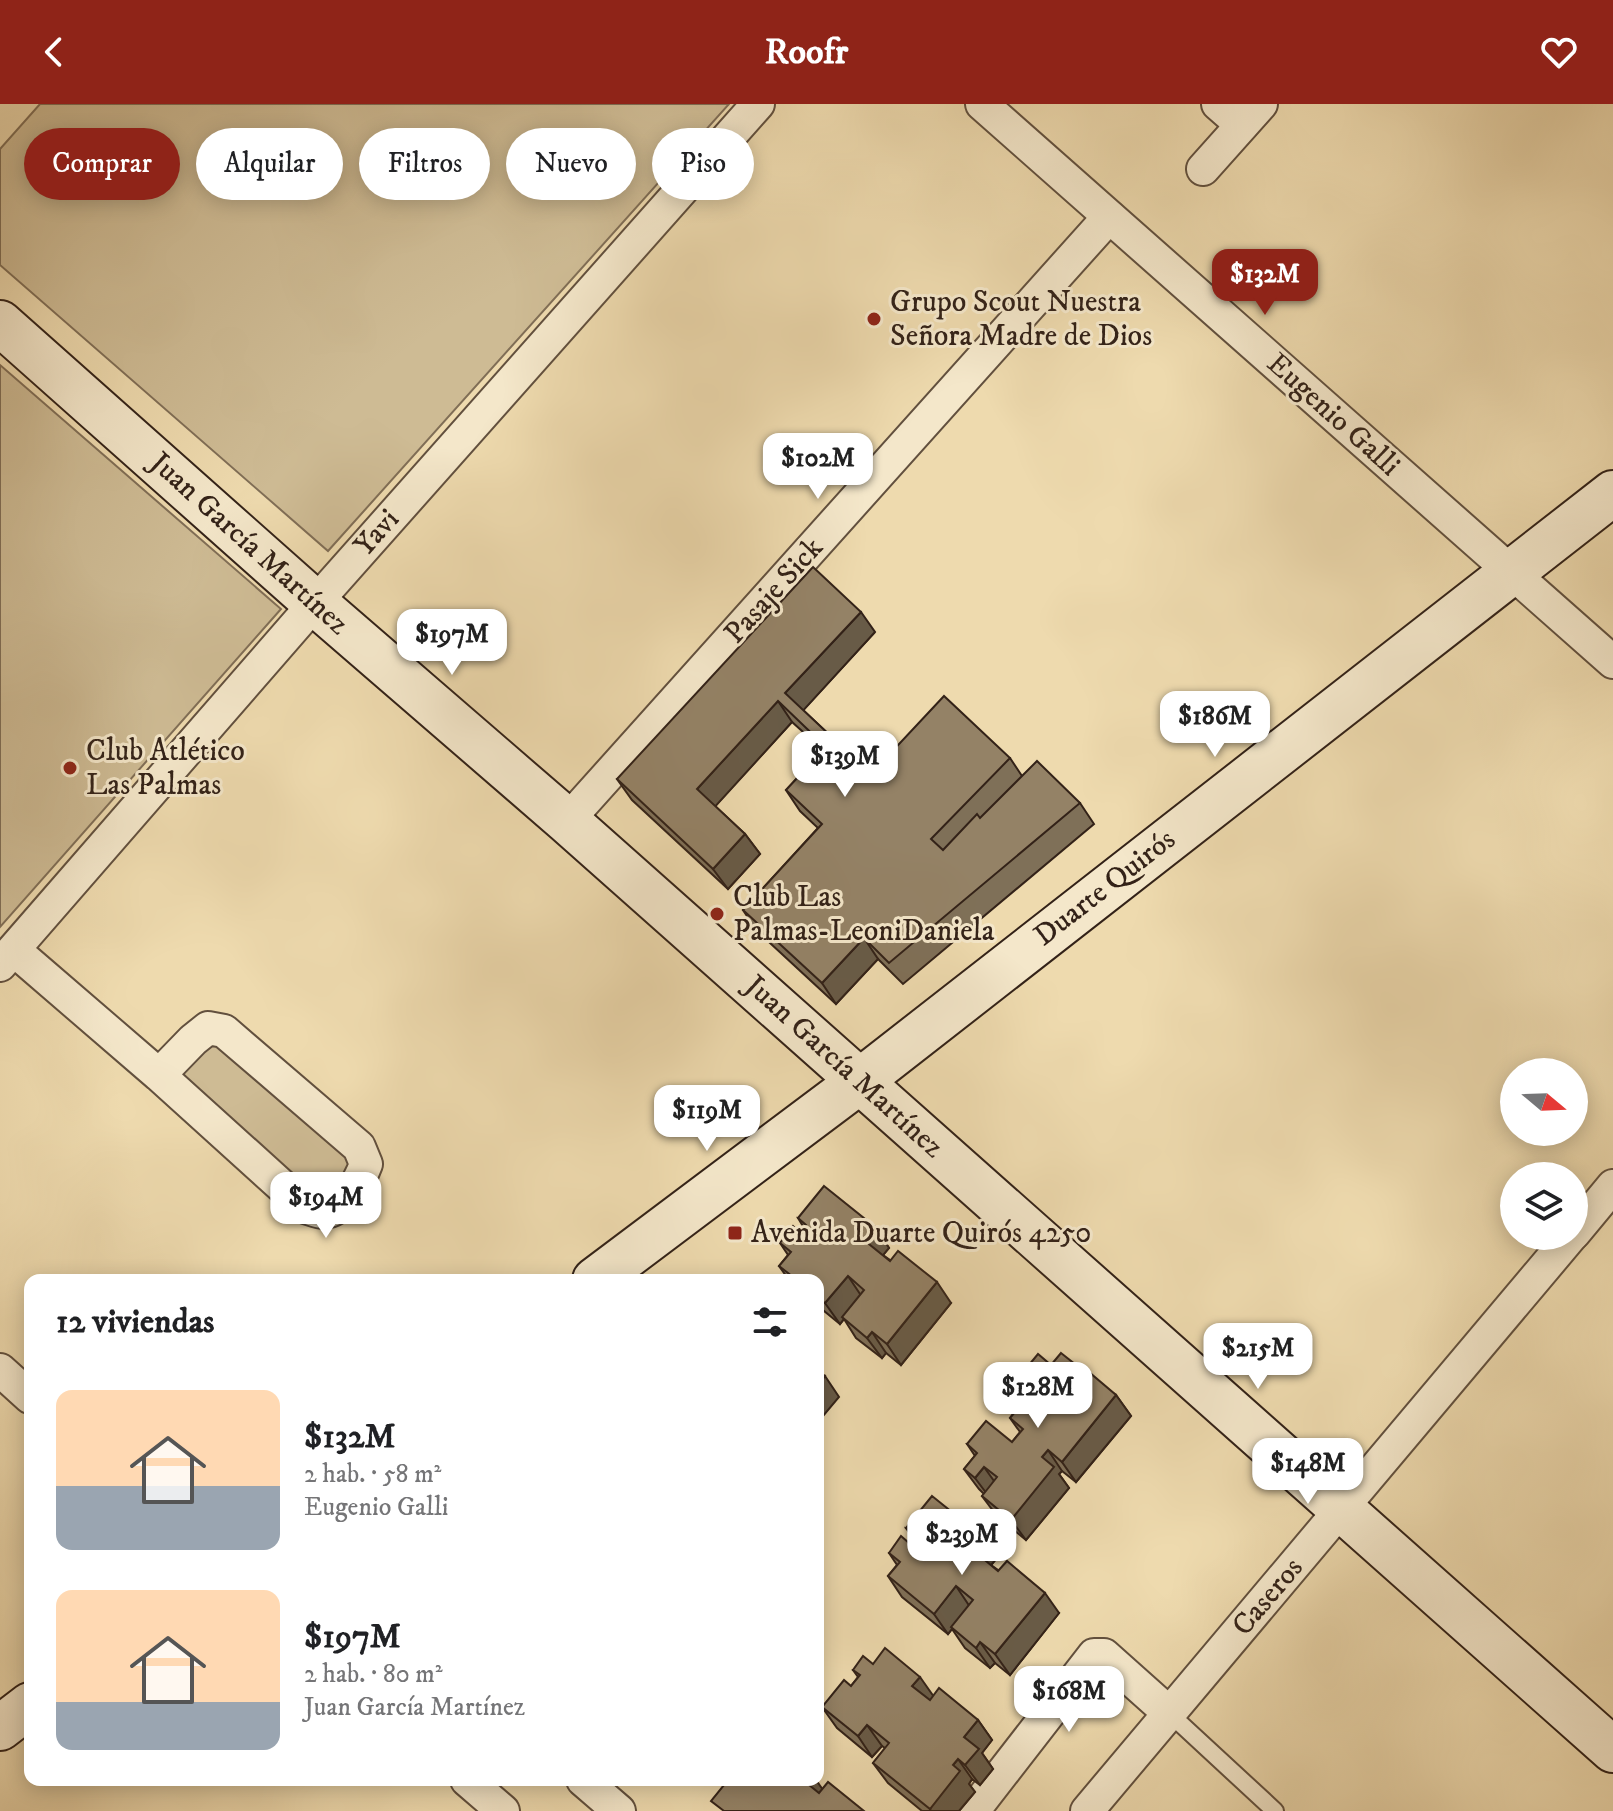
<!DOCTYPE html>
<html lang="es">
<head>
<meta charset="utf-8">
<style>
	:root { --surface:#fff; --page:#f2f2f2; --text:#202124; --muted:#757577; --accent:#8f2418 }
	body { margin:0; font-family:"IM FELL DW Pica",serif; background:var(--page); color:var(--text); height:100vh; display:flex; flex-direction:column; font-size:30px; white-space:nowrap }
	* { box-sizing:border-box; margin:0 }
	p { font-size:26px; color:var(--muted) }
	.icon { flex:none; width:44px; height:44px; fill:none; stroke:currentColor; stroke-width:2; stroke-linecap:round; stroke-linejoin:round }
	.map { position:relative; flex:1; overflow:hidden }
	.side { position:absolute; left:24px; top:1170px; width:800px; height:512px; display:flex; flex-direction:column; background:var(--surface); border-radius:16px; box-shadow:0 4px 20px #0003 }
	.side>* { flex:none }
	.hud { position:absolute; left:24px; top:24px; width:800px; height:72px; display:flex; gap:16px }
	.needle { width:52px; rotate:109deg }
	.controls { position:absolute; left:1500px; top:954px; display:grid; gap:16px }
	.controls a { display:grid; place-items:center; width:88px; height:88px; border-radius:50%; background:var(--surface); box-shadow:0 4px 20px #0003; font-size:40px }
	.price { position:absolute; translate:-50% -68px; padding:0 18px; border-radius:16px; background:#fff; color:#222; font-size:26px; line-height:52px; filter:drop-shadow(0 2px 4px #0008) }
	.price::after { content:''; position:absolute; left:50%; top:48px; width:24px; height:18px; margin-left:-12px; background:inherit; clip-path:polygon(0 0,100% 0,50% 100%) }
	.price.current { background:var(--accent); color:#fff }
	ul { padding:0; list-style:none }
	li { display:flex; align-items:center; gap:24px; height:200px; padding:0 32px }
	li span { display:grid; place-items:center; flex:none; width:224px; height:160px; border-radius:16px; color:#555 }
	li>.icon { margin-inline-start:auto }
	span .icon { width:96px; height:96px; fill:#fffc; stroke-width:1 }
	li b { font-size:34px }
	h2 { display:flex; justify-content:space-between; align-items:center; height:96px; padding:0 32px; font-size:34px }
	.chip { padding:0 28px; border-radius:36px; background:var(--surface); box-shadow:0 4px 20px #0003; font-size:28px; line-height:72px }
	.chip.current { background:var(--accent); color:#fff }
	header { display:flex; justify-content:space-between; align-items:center; height:104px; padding:0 32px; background:var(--accent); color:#fff; font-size:36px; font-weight:800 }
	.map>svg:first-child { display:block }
	.green { fill:#cebb94; stroke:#806e56; stroke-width:2 }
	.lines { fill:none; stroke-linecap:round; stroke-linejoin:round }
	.lane-casing { stroke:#62503e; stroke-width:20 }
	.street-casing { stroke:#62503e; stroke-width:36 }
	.secondary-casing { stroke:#332218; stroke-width:48 }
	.lane { stroke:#f4e7ca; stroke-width:16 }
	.street { stroke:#f4e7ca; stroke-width:32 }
	.secondary { stroke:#f4e7ca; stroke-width:44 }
	.wall { fill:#7f7058; stroke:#332218; stroke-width:2 }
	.shaded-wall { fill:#685b47; stroke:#332218; stroke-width:2 }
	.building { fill:#948266; stroke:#332218; stroke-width:2 }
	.poi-dot { fill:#8f2418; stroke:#f4e7ca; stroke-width:3 }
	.labels { text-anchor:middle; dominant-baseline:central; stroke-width:6; stroke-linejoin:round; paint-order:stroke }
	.poi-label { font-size:30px; fill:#332218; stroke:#f4e7ca; text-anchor:start }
	.street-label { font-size:30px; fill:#332218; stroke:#f4e7ca }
</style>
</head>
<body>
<header><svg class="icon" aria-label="back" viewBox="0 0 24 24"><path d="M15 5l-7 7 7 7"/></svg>Roofr<svg class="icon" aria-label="heart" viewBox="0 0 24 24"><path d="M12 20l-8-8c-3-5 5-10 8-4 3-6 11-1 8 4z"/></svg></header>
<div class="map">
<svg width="1613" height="1707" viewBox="0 0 1613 1707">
	<rect width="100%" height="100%" fill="#eedaae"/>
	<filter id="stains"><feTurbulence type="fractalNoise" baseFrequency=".0025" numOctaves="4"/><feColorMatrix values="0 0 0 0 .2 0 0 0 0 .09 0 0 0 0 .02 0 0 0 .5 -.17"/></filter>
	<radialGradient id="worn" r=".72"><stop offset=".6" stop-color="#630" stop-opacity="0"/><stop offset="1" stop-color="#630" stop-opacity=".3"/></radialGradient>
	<g class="green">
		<polygon points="40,0 729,0 328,447 0,161 0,45"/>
		<polygon points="0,261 281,505 0,823"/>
		<polygon points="208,924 359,1043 335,1106 159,971"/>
	</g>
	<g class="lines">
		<defs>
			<polyline id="lane" points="1169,1609 1275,1707"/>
			<g id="street">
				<polyline points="982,0 1613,558"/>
				<polyline points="1218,0 1242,21"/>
				<polyline points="1203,65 1261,0"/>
				<polyline points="567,717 1109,113"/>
				<path d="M14 846 159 971 305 1103C312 1105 318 1108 324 1108 344 1107 360 1076 366 1060L359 1043 224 927 208 924 193 936 159 971"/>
				<polyline points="0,861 315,499 758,0"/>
				<polyline points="1574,1129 1613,1082"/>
				<polyline points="0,1266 30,1293"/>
				<polyline points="467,1676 503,1707"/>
				<polyline points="583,1676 619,1707"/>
				<polyline points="973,1707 1094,1551 1104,1551 1169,1609"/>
				<polyline points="1087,1707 1571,1132"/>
			</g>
			<g id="secondary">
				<polyline points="0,219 315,499 567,717 1613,1646"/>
				<polyline points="595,1176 860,977 1613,389"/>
				<polyline points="0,1624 30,1601"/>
			</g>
		</defs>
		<use href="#lane" class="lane-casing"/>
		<use href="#street" class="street-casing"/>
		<use href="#secondary" class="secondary-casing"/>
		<use href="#lane" class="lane"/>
		<use href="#street" class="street"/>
		<use href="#secondary" class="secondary"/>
	</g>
	<g class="wall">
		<polygon points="875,528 803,606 871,670 1010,654 1022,672 1080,699 1094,720 903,880 878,855 836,900 757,827 743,806 818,724 800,707 786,686 823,646 792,618 715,702 745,730 760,750 728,785 632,696 617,675"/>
		<polygon points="798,1114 875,1123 889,1144 883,1151 951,1199 901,1261 886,1249 882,1254 856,1234 844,1215 840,1220 818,1202 818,1176 789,1176 779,1162 788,1151 780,1139 800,1129 804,1124"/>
		<polygon points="1051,1261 1076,1261 1080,1267 1116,1291 1131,1312 1076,1378 1062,1367 1059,1370 1069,1384 1026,1436 997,1412 982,1392 984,1390 979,1385 964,1365 975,1352 967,1340 1012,1338 1020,1328 1010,1314 1016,1306 1005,1290"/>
		<polygon points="906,1424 983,1433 997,1454 991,1461 1059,1509 1010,1571 995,1559 990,1564 965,1544 952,1525 948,1530 902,1493 888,1472 897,1461 889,1449 909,1439 913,1434"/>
		<polygon points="873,1560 978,1616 992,1636 982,1649 993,1665 980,1681 972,1675 969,1680 975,1688 959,1707 922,1707 888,1679 873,1659 885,1644 882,1642 872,1653 837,1624 822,1603 851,1582 858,1573 853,1566"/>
	</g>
	<g class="shaded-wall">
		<polygon points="861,508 875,528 800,610 785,589"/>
		<polygon points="778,597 792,618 712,706 697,685"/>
		<polygon points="745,730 760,750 728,785 713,765"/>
		<polygon points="864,834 878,855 836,900 822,879"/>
		<polygon points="875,1123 889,1144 879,1156 864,1136"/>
		<polygon points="848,1172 862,1193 840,1220 825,1199"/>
		<polygon points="937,1178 951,1199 901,1261 887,1240"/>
		<polygon points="872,1228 886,1249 882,1254 867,1234"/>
		<polygon points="1076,1261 1090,1282 1070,1268"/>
		<polygon points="825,1272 839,1293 818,1318 818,1280"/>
		<polygon points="1116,1291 1131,1312 1076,1378 1062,1358"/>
		<polygon points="1048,1346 1062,1367 1059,1370 1069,1384 1026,1436 1011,1416 1042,1353"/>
		<polygon points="984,1363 999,1384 990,1394 975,1374"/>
		<polygon points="983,1433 997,1454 987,1466 973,1446"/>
		<polygon points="956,1482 970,1503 948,1530 934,1510"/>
		<polygon points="1045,1489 1059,1509 1010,1571 995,1550"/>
		<polygon points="980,1538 995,1559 990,1564 976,1544"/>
		<polygon points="920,1573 934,1593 927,1602 912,1582"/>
		<polygon points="978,1616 992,1636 982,1649 993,1665 980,1681 965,1661 964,1633"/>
		<polygon points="867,1621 882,1642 872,1653 858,1632"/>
		<polygon points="958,1655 972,1675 969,1680 975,1688 959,1707 931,1707 930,1705 953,1661"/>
		<polygon points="802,1676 816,1676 823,1686 816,1696"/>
	</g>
	<g class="building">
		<polygon points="813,463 861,508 785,589 871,670 944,592 1010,654 931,735 943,746 977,710 980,714 1037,657 1080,699 889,859 864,834 822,879 743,806 822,720 786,686 826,643 778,597 697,685 745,730 713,765 617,675"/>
		<polygon points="824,1082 875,1123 864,1136 890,1157 898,1147 937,1178 887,1240 872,1228 867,1234 842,1213 864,1186 848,1172 825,1199 818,1194 818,1176 797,1176 779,1162 791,1148 780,1139 793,1122 800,1129 806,1121 798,1114"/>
		<polygon points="1061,1249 1076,1261 1070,1268 1076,1272 1083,1263 1116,1291 1062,1358 1048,1346 1042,1353 1054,1363 1011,1416 982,1392 997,1373 984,1363 975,1374 964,1365 977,1349 967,1340 986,1317 1012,1338 1023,1325 1010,1314 1020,1302 1005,1290 1038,1250 1051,1261"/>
		<polygon points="818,1267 825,1272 818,1280"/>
		<polygon points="932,1392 983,1433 973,1446 998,1467 1007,1457 1045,1489 995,1550 980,1538 976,1544 951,1523 973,1496 956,1482 934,1510 888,1472 900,1458 889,1449 901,1432 909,1439 915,1431 906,1424"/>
		<polygon points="885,1544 920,1573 912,1582 930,1596 939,1584 978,1616 964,1633 979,1645 965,1661 958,1655 953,1661 960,1667 930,1705 873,1659 889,1639 867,1621 858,1632 822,1603 844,1576 851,1582 860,1571 853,1566 863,1552 873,1560"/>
		<polygon points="728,1676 803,1676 819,1689 828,1678 864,1707 724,1707 711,1697"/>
	</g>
	<g class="poi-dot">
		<circle cx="874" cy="215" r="8"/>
		<circle cx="70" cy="664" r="8"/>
		<circle cx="717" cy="810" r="8"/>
		<rect x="727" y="1121" width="16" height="16" rx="4"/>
	</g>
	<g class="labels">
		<g class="poi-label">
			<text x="890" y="198">Grupo Scout Nuestra<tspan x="890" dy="34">Señora Madre de Dios</tspan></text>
			<text x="86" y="647">Club Atlético<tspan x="86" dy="34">Las Palmas</tspan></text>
			<text x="733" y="793">Club Las<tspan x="733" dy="34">Palmas-LeoniDaniela</tspan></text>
			<text x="751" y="1129">Avenida Duarte Quirós 4250</text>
		</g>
		<g class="street-label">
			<text transform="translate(1333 311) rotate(42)">Eugenio Galli</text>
			<text transform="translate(377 429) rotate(-48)">Yavi</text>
			<text transform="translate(249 440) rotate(42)">Juan García Martínez</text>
			<text transform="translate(774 487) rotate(-48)">Pasaje Sick</text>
			<text transform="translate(1105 784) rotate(-38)">Duarte Quirós</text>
			<text transform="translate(844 963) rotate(42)">Juan García Martínez</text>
			<text transform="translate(1268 1493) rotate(-50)">Caseros</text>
		</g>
	</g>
	<rect width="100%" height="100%" filter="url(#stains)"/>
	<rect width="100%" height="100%" fill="url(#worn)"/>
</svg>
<div class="controls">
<a><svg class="needle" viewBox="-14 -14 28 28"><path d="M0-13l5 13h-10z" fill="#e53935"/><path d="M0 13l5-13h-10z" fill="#757577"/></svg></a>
<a><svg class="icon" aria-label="layers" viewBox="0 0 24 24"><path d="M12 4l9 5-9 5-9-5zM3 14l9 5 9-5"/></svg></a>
</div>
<b class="price current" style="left:1265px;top:213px">$132M</b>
<b class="price" style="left:818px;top:397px">$102M</b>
<b class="price" style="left:452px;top:573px">$197M</b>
<b class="price" style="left:1215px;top:655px">$186M</b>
<b class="price" style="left:845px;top:695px">$139M</b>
<b class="price" style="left:707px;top:1049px">$119M</b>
<b class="price" style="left:326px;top:1136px">$194M</b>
<b class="price" style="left:1258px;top:1287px">$215M</b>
<b class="price" style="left:1038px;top:1326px">$128M</b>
<b class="price" style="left:1308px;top:1402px">$148M</b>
<b class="price" style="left:962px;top:1473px">$239M</b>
<b class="price" style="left:1069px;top:1630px">$168M</b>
<div class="hud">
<a class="chip current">Comprar</a>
<a class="chip">Alquilar</a>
<a class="chip">Filtros</a>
<a class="chip">Nuevo</a>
<a class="chip">Piso</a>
</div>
<section class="side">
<h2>12 viviendas<svg class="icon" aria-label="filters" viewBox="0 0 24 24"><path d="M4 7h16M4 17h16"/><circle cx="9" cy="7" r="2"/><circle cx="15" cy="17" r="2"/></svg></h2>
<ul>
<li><span style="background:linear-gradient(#ffd9b3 60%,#9aa5b1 0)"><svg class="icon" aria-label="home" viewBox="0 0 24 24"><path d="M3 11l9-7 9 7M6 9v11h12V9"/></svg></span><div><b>$132M</b><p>2 hab. · 58 m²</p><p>Eugenio Galli</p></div></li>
<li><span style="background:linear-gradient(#ffd9b3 70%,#9aa5b1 0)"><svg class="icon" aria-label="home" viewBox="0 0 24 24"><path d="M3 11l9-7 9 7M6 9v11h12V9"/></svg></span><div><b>$197M</b><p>2 hab. · 80 m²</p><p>Juan García Martínez</p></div></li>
</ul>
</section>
</div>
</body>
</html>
